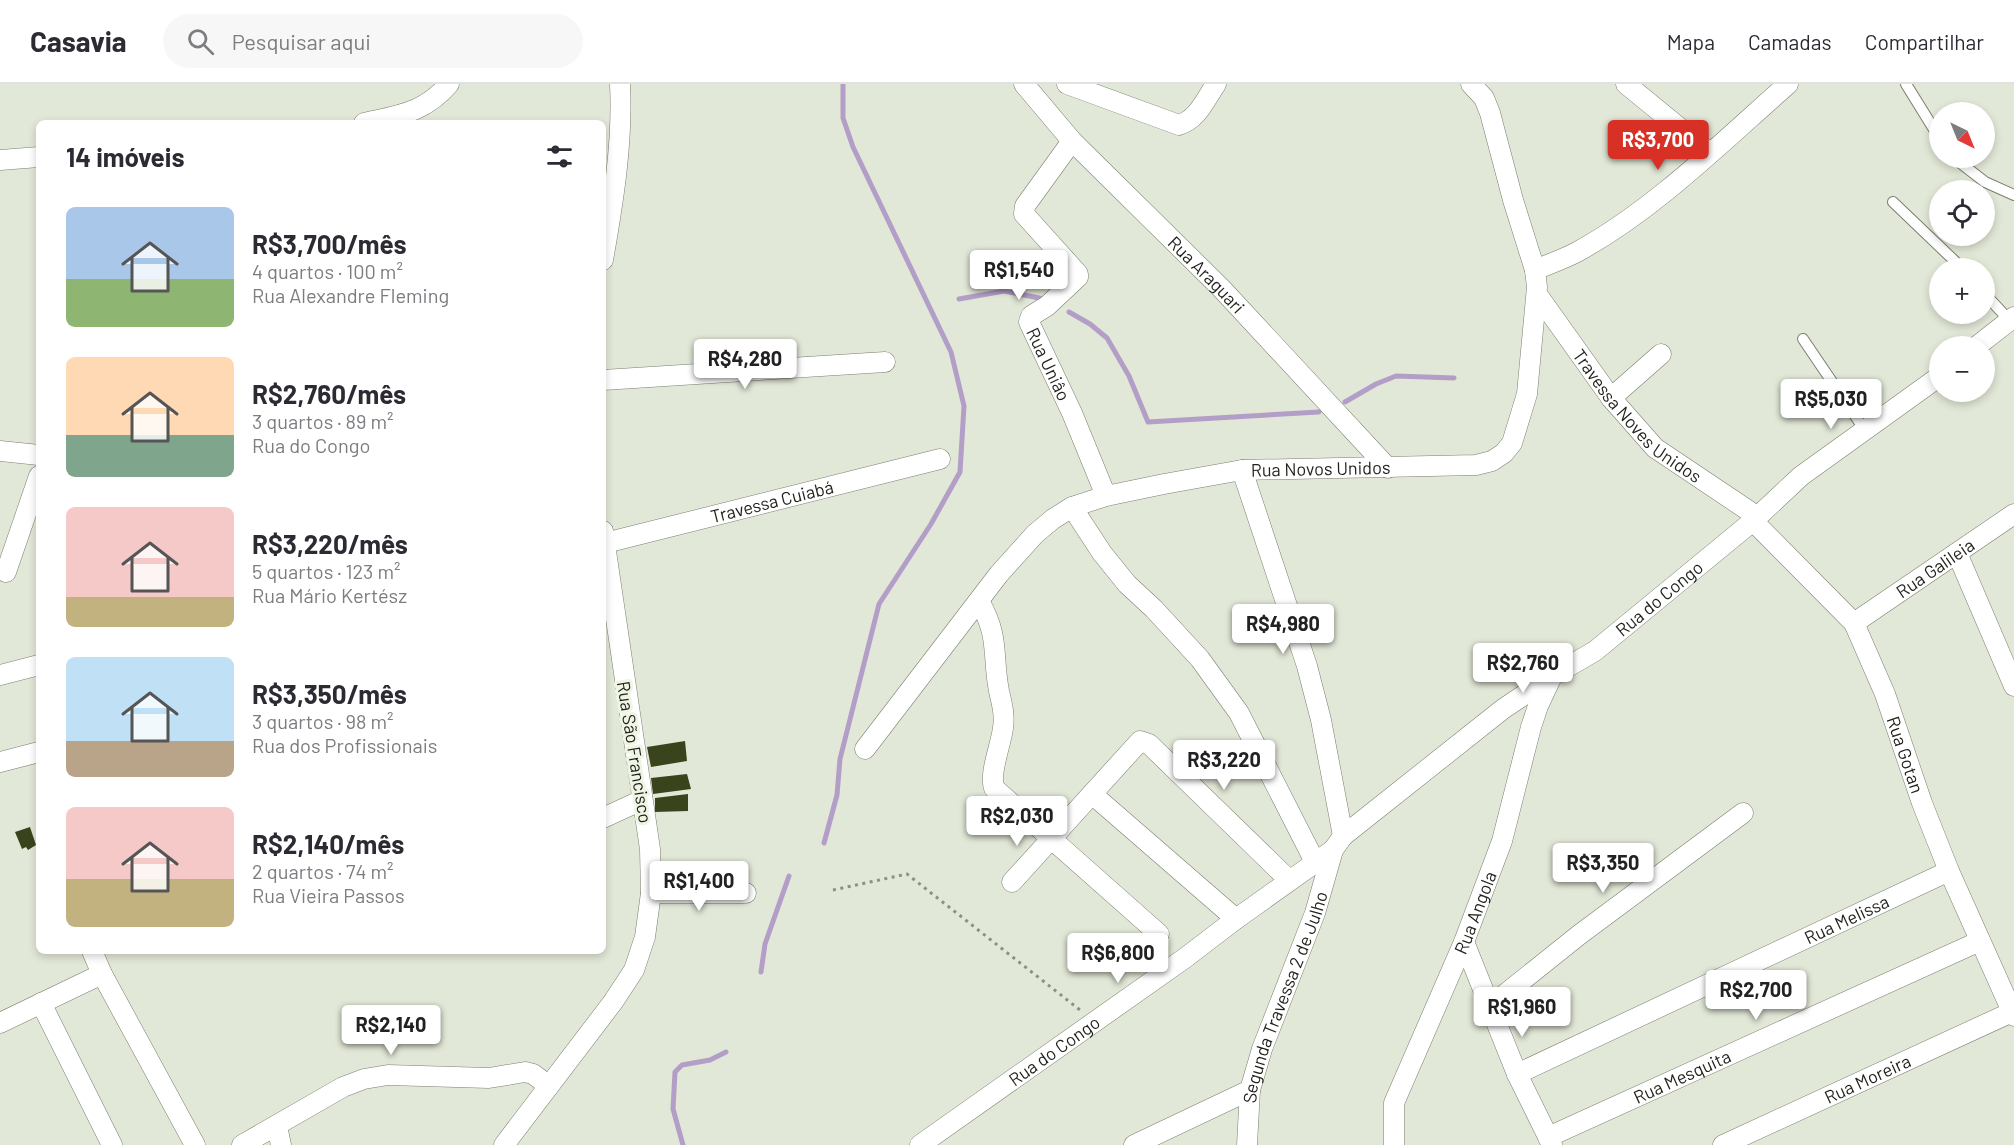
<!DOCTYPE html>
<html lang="pt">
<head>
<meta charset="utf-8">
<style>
	:root { --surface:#fff; --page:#f7f7f7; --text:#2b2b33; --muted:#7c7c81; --line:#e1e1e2; --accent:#d93025 }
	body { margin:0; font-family:Barlow,sans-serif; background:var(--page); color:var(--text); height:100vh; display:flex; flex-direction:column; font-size:22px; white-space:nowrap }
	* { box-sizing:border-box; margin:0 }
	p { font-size:20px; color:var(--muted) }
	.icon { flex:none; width:33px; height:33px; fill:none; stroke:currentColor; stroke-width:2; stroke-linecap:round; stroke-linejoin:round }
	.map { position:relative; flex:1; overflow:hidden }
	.drawer { position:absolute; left:36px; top:36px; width:570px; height:834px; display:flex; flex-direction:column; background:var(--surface); border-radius:9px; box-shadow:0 3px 9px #0003 }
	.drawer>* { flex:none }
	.needle { width:39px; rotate:137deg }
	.fabs { position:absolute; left:1929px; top:18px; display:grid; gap:12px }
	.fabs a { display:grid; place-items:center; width:66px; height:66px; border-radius:50%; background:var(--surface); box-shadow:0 3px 9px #0003; font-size:30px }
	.price { position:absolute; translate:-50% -51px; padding:0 14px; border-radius:6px; background:#fff; color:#222; font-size:20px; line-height:39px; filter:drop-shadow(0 2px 3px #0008) }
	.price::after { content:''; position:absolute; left:50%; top:36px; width:18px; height:14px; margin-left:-9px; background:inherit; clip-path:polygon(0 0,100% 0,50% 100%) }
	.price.active { background:var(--accent); color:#fff }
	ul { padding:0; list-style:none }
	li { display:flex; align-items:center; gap:18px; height:150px; padding:0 30px }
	li span { display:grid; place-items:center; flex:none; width:168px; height:120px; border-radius:9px; color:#555 }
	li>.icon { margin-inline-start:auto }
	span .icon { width:72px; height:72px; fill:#fffc; stroke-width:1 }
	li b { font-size:26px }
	h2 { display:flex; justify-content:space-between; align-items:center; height:72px; padding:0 30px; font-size:26px }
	header { display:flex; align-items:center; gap:36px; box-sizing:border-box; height:84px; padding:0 30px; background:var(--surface); border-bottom:2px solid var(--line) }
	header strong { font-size:28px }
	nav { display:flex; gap:33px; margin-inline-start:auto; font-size:21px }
	.search { width:420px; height:54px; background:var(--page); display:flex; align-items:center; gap:15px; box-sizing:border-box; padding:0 21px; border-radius:33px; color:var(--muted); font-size:22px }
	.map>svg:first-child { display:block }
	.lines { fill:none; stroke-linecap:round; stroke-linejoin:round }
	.stream { stroke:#b39ec7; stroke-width:5 }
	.building { fill:#39431c }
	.lane-casing { stroke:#7a7f6f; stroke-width:12 }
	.street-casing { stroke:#7a7f6f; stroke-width:21 }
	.path { stroke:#8c9084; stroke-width:3; stroke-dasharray:3 4.5; stroke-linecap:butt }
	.lane { stroke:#fff; stroke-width:10 }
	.street { stroke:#fff; stroke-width:20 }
	.labels { text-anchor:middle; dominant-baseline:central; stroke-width:6; stroke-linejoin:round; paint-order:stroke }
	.street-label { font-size:18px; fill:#1e2019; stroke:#eff5e4 }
</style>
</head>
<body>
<header>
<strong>Casavia</strong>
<div class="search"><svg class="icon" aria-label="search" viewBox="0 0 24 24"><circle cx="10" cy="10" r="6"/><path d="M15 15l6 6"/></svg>Pesquisar aqui</div>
<nav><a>Mapa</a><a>Camadas</a><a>Compartilhar</a></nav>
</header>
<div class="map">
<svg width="2014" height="1061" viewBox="0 0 2014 1061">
	<rect width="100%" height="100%" fill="#e2e8d7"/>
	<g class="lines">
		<g class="stream">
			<polyline points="959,215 1004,207 1044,215"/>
			<polyline points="1069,228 1090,240 1107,254 1129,292 1148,338 1319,328"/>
			<polyline points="1345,318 1376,300 1396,292 1454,294"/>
			<polyline points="824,759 837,711 840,675 879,520 931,440 960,388 964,322 951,268 853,63 843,34 843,0"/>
			<polyline points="761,888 765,860 789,792"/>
			<polyline points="683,1061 673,1025 675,988 682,981 710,976 726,968"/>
		</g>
	</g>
	<g class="building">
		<polygon points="685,657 687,677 651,683 647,663"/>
		<polygon points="687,690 691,705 653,710 651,694"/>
		<polygon points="688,710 688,727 655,728 655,714"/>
		<polygon points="30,743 36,761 28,766 26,763 22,765 15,748"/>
	</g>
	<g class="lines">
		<defs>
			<g id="lane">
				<polyline points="1906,0 1940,55"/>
				<polyline points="1954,74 1985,98 2014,111"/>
				<polyline points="1893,118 1962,184"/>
				<polyline points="1984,209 2010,237"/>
				<polyline points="1803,255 1864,345"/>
			</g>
			<g id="street">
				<path id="s1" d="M1024 0 1072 57 1221 204 1388 384"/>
				<path d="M1067 0 1179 41C1198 35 1205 16 1216 0"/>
				<polyline points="1626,0 1709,68"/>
				<path d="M364 39C399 31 424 29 449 0"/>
				<path id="s2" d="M1072 57 1025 122 1024 130 1078 190V193L1047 222 1031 232 1029 238 1072 329 1106 412"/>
				<polyline points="0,76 39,73"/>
				<path d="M603 176C613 119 623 59 620 0"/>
				<path d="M1535 186C1549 180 1564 175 1577 168 1654 126 1722 58 1788 0"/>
				<path id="s3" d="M1537 210 1611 314 1655 364 1758 433"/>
				<polyline points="1977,262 2014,233"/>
				<polyline points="603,296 885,278"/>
				<polyline points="1611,314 1661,270"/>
				<polyline points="0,367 39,371"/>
				<polyline points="1072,423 1102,469 1127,500 1154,525 1200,575 1239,629 1315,778"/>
				<path id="s4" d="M1753 437 1854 539 1885 610 1922 719 1949 787 2014 932"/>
				<path id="s5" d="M605 459 940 375"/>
				<polyline points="1957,469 2014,602"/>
				<polyline points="6,488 39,392"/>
				<path d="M979 517C1000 553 992 571 999 607 1002 620 1005 631 1003 644 1001 661 989 689 994 704L1159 850"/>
				<path id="s6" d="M1854 539 2014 430"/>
				<polyline points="0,591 39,581"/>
				<path id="s7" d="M865 665 999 490 1035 450 1053 435 1072 423 1106 412 1164 400 1242 386 1476 381 1492 377 1504 369 1512 359 1527 310 1537 203 1535 186 1513 116 1490 29 1484 14 1471 0"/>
				<polyline points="0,678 39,668"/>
				<polyline points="1092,710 1236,835"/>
				<polyline points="603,734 642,716"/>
				<path id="s8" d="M1343 752 1503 625 1552 592 1595 567 1753 437 1801 392 1940 292"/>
				<polyline points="1012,798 1140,657 1149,660 1289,796"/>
				<polyline points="651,809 746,809"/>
				<polyline points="1464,858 1517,990 1552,1061"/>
				<polyline points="92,867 102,890 195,1061"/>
				<polyline points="41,919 112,1061"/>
				<polyline points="1489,923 1579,851 1743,729"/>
				<polyline points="0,939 102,890"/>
				<path id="s9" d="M1517 990 1949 787"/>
				<polyline points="277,1042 281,1061"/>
				<path id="s10" d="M1548 1053 1980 857"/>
				<polyline points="242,1061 343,1003 364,995 388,991 489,994 525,988 533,990 549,1002"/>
				<polyline points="504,1061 613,918 634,886 645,853 651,809 650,765 603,447"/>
				<path id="s11" d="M920 1061 1185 874 1236 835 1333 766 1343 752 1321 636 1307 582 1242 386"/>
				<polyline points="1134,1061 1250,1006"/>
				<path id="s12" d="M1247 1061 1250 1006 1262 965 1315 829 1333 766"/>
				<path id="s13" d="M1394 1061V1019L1464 858 1502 757 1531 643 1538 622 1552 592"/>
				<path id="s14" d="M1723 1061 2012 928"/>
			</g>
		</defs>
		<use href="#lane" class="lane-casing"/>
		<use href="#street" class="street-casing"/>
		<polyline class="path" points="833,806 907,790 1080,926"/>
		<use href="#lane" class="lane"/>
		<use href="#street" class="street"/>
	</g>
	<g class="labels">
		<g class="street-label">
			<text stroke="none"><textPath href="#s1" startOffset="264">Rua Araguari</textPath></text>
			<text stroke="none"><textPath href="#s2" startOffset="286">Rua Uniâo</textPath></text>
			<text stroke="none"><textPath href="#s3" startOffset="159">Travessa Noves Unidos</textPath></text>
			<text stroke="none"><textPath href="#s7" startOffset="573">Rua Novos Unidos</textPath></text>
			<text stroke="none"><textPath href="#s5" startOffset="172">Travessa Cuiabá</textPath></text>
			<text stroke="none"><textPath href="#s6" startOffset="98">Rua Galileia</textPath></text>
			<text stroke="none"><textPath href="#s8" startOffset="396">Rua do Congo</textPath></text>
			<text transform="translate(635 668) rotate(81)">Rua São Francisco</text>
			<text stroke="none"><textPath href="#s4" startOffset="285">Rua Gotan</textPath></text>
			<text stroke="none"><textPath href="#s13" startOffset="249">Rua Angola</textPath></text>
			<text stroke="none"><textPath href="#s9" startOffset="364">Rua Melissa</textPath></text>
			<text stroke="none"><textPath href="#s12" startOffset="154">Segunda Travessa 2 de Julho</textPath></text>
			<text stroke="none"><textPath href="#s11" startOffset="164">Rua do Congo</textPath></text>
			<text stroke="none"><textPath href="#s10" startOffset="147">Rua Mesquita</textPath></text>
			<text stroke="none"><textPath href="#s14" startOffset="159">Rua Moreira</textPath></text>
		</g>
	</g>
</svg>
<div class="fabs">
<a><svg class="needle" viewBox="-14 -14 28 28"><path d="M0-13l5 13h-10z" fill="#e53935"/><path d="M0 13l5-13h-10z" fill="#7c7c81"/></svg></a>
<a><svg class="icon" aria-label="locate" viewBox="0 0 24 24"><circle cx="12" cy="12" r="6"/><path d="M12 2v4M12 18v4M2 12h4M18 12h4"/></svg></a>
<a>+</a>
<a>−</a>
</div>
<b class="price active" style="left:1658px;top:87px">R$3,700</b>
<b class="price" style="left:1019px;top:217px">R$1,540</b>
<b class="price" style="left:745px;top:306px">R$4,280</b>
<b class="price" style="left:1831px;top:346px">R$5,030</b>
<b class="price" style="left:1283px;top:571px">R$4,980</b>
<b class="price" style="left:1523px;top:610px">R$2,760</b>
<b class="price" style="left:1224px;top:707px">R$3,220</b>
<b class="price" style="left:1017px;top:763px">R$2,030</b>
<b class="price" style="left:1603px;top:810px">R$3,350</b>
<b class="price" style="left:699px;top:828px">R$1,400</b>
<b class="price" style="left:1118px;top:900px">R$6,800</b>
<b class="price" style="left:1756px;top:937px">R$2,700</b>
<b class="price" style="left:1522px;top:954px">R$1,960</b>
<b class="price" style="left:391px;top:972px">R$2,140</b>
<section class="drawer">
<h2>14 imóveis<svg class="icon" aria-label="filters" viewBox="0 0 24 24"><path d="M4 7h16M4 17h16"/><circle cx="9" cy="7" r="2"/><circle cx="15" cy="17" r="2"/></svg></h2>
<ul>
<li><span style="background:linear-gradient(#a9c7e8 60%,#8fb573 0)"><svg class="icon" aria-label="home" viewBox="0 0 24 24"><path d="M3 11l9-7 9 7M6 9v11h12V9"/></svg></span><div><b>R$3,700/mês</b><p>4 quartos · 100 m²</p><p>Rua Alexandre Fleming</p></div></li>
<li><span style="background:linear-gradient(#ffd9b3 65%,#7fa58c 0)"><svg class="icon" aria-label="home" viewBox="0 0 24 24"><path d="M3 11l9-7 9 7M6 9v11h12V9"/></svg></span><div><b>R$2,760/mês</b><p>3 quartos · 89 m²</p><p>Rua do Congo</p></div></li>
<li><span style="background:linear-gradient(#f6c9c9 75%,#c2b280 0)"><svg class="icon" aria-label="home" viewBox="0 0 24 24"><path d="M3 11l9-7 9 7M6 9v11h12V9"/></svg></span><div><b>R$3,220/mês</b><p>5 quartos · 123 m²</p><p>Rua Mário Kertész</p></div></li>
<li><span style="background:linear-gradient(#bfe0f5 70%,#b9a48a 0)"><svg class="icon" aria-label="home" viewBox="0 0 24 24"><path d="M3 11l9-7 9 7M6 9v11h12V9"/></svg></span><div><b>R$3,350/mês</b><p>3 quartos · 98 m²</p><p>Rua dos Profissionais</p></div></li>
<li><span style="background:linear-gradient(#f6c9c9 60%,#c2b280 0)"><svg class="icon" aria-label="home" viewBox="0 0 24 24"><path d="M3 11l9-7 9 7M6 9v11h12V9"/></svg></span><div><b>R$2,140/mês</b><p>2 quartos · 74 m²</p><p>Rua Vieira Passos</p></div></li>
</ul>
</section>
</div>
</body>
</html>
